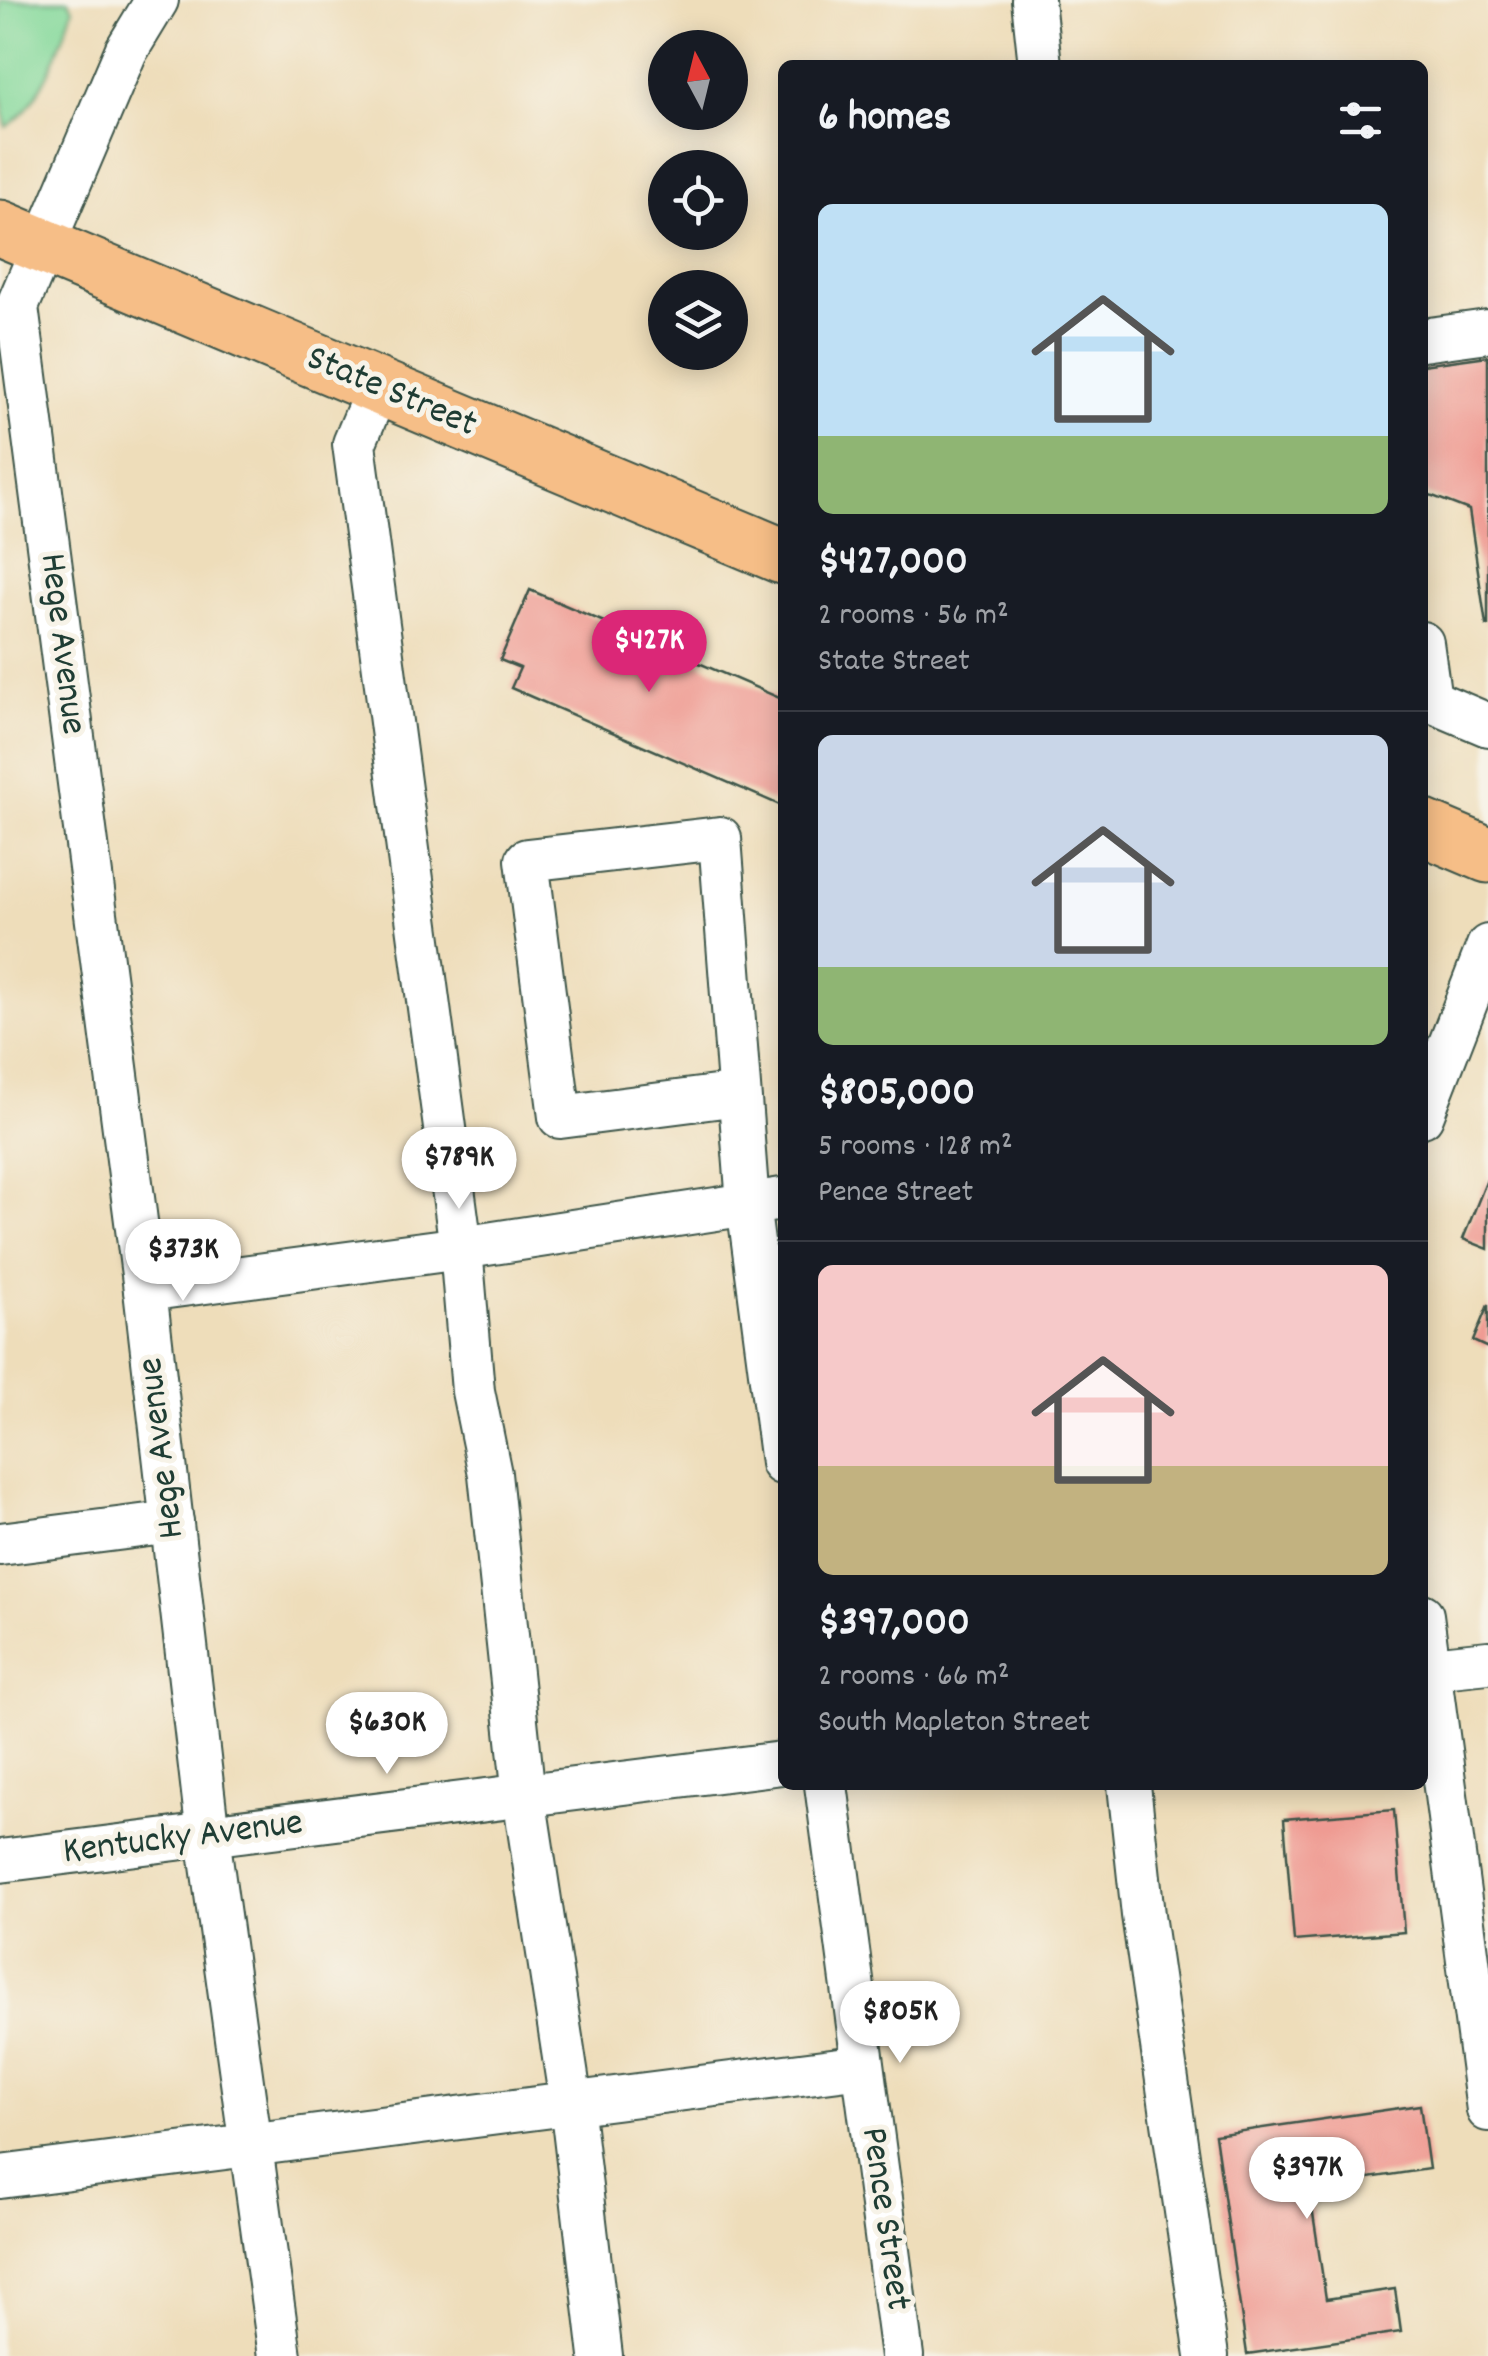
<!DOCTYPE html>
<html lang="en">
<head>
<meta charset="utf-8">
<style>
	:root { --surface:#171b24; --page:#242831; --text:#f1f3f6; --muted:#9ea1a6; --line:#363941; --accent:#db2777 }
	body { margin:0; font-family:Dekko,sans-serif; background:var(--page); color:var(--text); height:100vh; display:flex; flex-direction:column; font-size:38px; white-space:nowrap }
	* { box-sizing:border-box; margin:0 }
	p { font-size:32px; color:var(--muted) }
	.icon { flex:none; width:55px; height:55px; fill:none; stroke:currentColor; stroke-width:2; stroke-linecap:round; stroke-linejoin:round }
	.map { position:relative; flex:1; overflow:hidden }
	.drawer { position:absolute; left:778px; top:60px; width:650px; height:1730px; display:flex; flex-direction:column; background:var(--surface); border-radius:15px; box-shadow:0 5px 25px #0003 }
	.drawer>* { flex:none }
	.needle { width:65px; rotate:353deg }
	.tools { position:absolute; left:648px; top:30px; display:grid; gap:20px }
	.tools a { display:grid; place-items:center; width:100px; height:100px; border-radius:50%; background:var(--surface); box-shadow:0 5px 25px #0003; font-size:50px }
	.price { position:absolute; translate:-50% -85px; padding:0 22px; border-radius:35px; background:#fff; color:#222; font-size:32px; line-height:65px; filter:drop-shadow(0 2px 5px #0008) }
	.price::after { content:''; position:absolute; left:50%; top:60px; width:30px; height:22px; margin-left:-15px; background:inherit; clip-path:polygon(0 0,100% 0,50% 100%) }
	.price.current { background:var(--accent); color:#fff }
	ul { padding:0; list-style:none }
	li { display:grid; align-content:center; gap:20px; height:530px; padding:0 40px }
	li+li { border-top:2px solid var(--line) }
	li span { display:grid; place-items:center; height:310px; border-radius:15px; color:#555 }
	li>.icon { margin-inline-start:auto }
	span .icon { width:180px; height:180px; fill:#fffc; stroke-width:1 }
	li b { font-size:42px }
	h2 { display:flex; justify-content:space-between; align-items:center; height:120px; padding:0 40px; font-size:42px }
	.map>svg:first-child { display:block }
	.green { fill:#85d99b; stroke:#528b68; stroke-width:2.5 }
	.building { fill:#ef9b93 }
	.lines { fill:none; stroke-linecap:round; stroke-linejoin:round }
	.minor-casing { stroke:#3e5548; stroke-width:46 }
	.highway-casing { stroke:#3e5548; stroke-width:59 }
	.minor { stroke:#fff; stroke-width:42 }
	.highway { stroke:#f6be87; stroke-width:55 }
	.labels { text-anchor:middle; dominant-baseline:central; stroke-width:10; stroke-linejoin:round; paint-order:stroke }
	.street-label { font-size:38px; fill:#1f3d34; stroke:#f7f3e8 }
</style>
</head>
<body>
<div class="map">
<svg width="1488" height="2356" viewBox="0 0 1488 2356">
	<rect width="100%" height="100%" fill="#f7f3e8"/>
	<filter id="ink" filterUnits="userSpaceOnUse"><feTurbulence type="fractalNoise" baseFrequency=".01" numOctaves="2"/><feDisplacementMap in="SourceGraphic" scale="20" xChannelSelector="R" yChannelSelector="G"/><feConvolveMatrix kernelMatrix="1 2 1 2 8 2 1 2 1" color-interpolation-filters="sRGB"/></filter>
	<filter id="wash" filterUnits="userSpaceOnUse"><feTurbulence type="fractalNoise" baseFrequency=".0048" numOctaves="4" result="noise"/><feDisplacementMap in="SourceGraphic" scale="40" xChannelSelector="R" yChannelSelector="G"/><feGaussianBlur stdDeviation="2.25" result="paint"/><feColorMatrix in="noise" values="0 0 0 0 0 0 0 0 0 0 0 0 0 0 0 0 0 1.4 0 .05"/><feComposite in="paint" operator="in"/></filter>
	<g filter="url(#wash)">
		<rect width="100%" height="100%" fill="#eeddba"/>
		<path class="green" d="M0 0H69L73 9C61 45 39 109 6 127L0 88Z"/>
		<g id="blocks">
			<g class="building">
				<polygon points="1488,356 1488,625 1486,625 1469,510 1422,492 1422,365"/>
				<polygon points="530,590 782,699 782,806 511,688 520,668 500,660"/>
				<polygon points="1488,1177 1488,1249 1463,1239"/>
				<polygon points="1488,1305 1488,1348 1473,1341"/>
				<polygon points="1394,1810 1404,1932 1294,1941 1284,1819"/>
				<polygon points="1420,2105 1429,2169 1309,2187 1326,2299 1395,2289 1401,2332 1247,2354 1215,2135"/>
			</g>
		</g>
	</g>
	<g filter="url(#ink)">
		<use href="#blocks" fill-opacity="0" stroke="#3e5548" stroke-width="2.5"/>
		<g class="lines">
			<defs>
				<g id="minor">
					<polyline points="157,0 126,51 17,307 145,1290 208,1836 280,2356"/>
					<polyline points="1033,0 1040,65"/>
					<polyline points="1422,340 1488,331"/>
					<polyline points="378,387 354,444 461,1248 473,1391 490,1474 524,1796 571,2103 601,2356"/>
					<polyline points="1422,643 1430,700"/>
					<polyline points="1422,697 1488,725"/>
					<polyline points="739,1094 560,1117 527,860 720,838 748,1204 782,1463"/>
					<polyline points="1422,1116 1488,946"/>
					<polyline points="145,1290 461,1248 782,1199"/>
					<polyline points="0,1544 172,1522"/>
					<polyline points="1422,1615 1488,2110"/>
					<polyline points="1422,1669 1488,1662"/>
					<polyline points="826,1785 902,2356"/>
					<polyline points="1129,1785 1143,1915 1207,2356"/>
					<polyline points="0,1861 782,1763"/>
					<polyline points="0,2177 863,2066"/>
				</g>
				<g id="highway">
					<polyline points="0,228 782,556"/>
					<polyline points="1422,827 1488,855"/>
				</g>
			</defs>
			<use href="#minor" class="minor-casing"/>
			<use href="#highway" class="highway-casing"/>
			<use href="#minor" class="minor"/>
			<use href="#highway" class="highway"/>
		</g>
	</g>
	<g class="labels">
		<g class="street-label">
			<text transform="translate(391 393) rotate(23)">State Street</text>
			<text transform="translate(61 644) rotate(83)">Hege Avenue</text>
			<text transform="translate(163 1448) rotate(-97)">Hege Avenue</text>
			<text transform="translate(183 1839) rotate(-7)">Kentucky Avenue</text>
			<text transform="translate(884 2219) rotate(82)">Pence Street</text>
		</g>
	</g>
</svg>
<div class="tools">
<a><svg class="needle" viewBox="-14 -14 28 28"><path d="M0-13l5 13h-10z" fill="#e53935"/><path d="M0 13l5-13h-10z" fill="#9ea1a6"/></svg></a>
<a><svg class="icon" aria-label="locate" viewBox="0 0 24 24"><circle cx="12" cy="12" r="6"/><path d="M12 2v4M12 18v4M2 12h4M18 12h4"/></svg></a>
<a><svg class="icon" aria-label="layers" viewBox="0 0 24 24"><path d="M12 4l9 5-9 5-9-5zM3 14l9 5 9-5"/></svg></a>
</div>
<b class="price current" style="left:649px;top:695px">$427K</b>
<b class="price" style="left:459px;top:1212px">$789K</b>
<b class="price" style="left:183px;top:1304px">$373K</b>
<b class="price" style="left:387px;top:1777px">$630K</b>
<b class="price" style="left:900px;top:2066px">$805K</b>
<b class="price" style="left:1307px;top:2222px">$397K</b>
<section class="drawer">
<h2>6 homes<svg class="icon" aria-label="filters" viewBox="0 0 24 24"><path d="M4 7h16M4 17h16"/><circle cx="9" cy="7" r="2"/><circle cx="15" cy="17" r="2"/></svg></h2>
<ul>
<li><span style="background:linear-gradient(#bfe0f5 75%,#8fb573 0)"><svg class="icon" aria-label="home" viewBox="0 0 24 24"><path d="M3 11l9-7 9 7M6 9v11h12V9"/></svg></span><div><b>$427,000</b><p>2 rooms · 56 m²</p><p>State Street</p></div></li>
<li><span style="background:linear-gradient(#c9d6e8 75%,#8fb573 0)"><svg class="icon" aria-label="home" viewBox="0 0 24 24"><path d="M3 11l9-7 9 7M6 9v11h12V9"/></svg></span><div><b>$805,000</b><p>5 rooms · 128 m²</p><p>Pence Street</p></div></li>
<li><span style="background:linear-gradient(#f6c9c9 65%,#c2b280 0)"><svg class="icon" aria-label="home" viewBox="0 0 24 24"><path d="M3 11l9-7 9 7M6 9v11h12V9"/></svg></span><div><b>$397,000</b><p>2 rooms · 66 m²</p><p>South Mapleton Street</p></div></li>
</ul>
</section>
</div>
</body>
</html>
